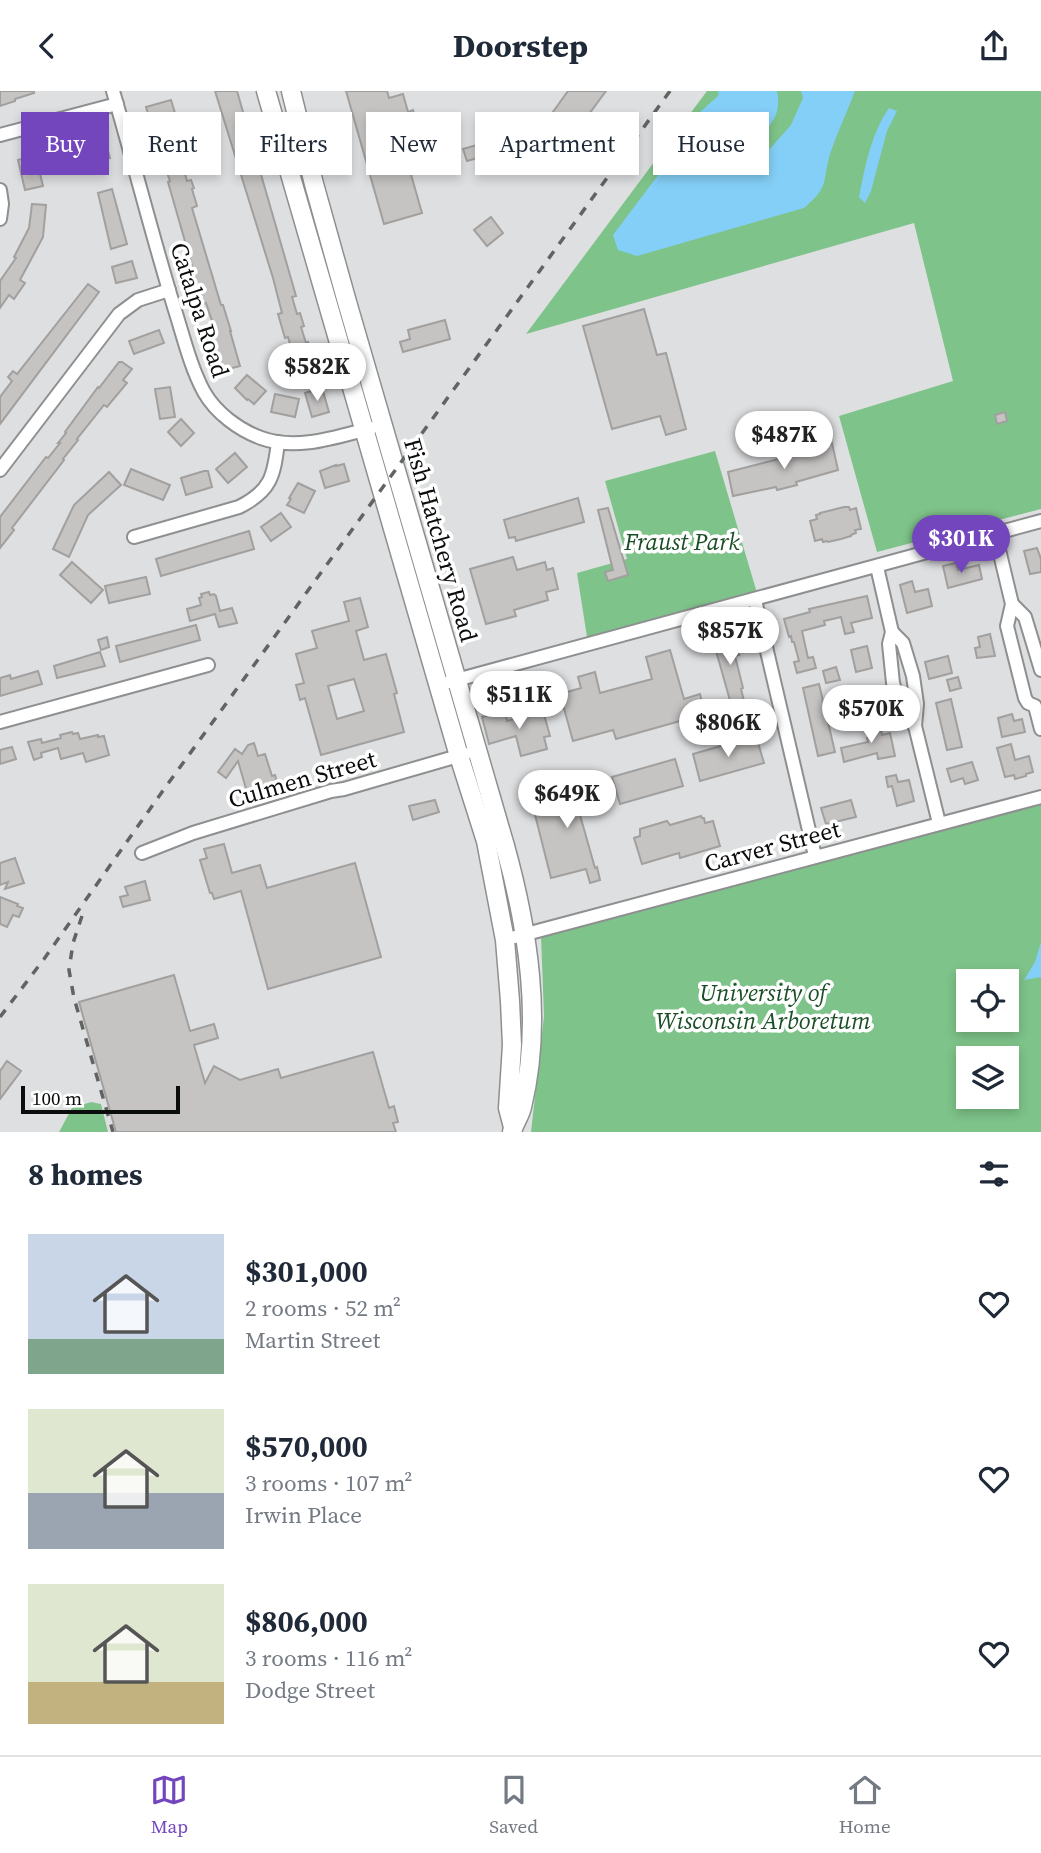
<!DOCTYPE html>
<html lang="en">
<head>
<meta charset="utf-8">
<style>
	:root { --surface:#fff; --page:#f2f2f3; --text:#1f2937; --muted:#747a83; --line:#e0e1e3; --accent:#7446be }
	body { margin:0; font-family:"Source Serif 4",serif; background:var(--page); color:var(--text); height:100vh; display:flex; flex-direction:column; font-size:26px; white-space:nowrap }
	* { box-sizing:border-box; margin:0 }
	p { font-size:23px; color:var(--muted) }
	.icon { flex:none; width:38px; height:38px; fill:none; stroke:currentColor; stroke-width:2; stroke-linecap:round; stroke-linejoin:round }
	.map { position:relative; height:1041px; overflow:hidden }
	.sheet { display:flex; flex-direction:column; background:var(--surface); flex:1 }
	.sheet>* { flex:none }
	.guide { position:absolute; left:21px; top:21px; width:999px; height:63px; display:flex; gap:14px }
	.tools { position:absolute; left:956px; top:878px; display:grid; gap:14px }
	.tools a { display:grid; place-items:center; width:63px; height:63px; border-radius:0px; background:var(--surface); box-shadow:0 4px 10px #0003; font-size:35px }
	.scale { position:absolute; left:21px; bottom:18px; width:159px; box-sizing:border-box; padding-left:7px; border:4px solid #0b0c0c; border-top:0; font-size:19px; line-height:24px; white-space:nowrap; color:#0b0c0c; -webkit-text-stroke:5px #fff; paint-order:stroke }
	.price { position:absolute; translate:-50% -60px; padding:0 16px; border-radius:24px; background:#fff; color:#222; font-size:23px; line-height:46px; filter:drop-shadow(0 2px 4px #0008) }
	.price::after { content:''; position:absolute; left:50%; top:42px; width:21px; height:16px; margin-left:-10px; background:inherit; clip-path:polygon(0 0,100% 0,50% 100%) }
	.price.active { background:var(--accent); color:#fff }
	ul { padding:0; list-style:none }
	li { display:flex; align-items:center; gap:21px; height:175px; padding:0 28px }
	li span { display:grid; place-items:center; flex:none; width:196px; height:140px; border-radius:0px; color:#555 }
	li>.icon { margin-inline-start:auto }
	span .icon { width:84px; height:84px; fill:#fffc; stroke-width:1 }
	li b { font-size:30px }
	h2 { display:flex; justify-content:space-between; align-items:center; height:84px; padding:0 28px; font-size:30px }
	.chip { padding:0 24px; border-radius:0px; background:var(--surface); box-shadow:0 4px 10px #0003; font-size:24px; line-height:63px }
	.chip.active { background:var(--accent); color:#fff }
	header { display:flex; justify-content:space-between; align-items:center; height:91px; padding:0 28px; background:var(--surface); font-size:32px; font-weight:700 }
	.dock { display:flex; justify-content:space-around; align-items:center; height:98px; border-top:2px solid var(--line); background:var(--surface); font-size:19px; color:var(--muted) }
	.dock a { display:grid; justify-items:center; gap:4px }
	.dock .active { color:var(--accent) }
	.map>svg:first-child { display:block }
	.green { fill:#7ec389; fill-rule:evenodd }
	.water { fill:#84cff7 }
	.building { fill:#c6c4c3; stroke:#a2a09f; stroke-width:2; fill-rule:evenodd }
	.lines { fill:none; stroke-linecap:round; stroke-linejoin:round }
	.minor-casing { stroke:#8d8f90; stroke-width:16 }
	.secondary-casing { stroke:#8d8f90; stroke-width:21 }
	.minor { stroke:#fff; stroke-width:12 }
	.secondary { stroke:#fff; stroke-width:18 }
	.rail { stroke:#626363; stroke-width:3.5; stroke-dasharray:9 9; stroke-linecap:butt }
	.labels { text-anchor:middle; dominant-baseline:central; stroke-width:7; stroke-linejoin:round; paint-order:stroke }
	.street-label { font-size:24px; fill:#0b0c0c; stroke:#fff }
	.park-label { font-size:24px; font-style:italic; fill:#1a4f26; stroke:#fff }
</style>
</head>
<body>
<header><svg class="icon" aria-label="back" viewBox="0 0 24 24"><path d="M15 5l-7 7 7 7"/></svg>Doorstep<svg class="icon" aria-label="share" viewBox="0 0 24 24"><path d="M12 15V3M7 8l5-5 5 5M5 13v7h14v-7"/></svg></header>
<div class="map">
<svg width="1041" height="1041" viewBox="0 0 1041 1041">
	<rect width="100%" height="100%" fill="#dedfe1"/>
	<g class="green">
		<polygon points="707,0 1041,0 1041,418 877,461 839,325 953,290 914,132 526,243"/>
		<polygon points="715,360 757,502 587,546 577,482 627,468 605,390"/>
		<path d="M1041 711V1041H531L544 925 541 845ZM968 891H1006V929H968ZM968 968H1006V1006H968Z"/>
		<polygon points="91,1011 101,1013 108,1041 59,1041 72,1017"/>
	</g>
	<g class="water">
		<path d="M717 0H777C784 31 760 46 735 59 716 53 705 50 695 31L700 21 718 5 719 2Z"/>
		<path d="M801 0H855C847 21 837 42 830 63 822 91 830 95 804 117L637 165 618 159 613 144 671 67 681 63 694 66 716 79 741 78 759 70 791 34 803 7Z"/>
		<path d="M889 17 897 20 887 40 871 100 865 112 859 106C865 76 871 43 889 17Z"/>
		<polygon points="1041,851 1041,886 1024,889 1035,871"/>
	</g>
	<g class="building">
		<polygon points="0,0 34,0 34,2 15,8 15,10 0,15"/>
		<polygon points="215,0 237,0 296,205 292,206 297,223 300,222 304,235 301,236 306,252 308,251 315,275 298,280 288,246 285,247 278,223 282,222 273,187"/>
		<polygon points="346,0 387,0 389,7 403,3 408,21 413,19 422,54 404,59 422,122 384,133"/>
		<polygon points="568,0 606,0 564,57 540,39"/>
		<polygon points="171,9 175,22 169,24 187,90 191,89 194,97 192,98 197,115 192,117 221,214 223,214 231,240 230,240 240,275 224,279 216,256 210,233 213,233 206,212 203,213 176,119 168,91 170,90 158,57 161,56 155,35 152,36 146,16"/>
		<polygon points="104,45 110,67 85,74 83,67 39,79 43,95 25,99 18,69"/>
		<polygon points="491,50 495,62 467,70 463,58"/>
		<polygon points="112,98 127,153 111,158 98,102"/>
		<polygon points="32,113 46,114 43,146 20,189 25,192 14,208 9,204 0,217 0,190 16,167 14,166 29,137"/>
		<polygon points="491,126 503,142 487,155 474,139"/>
		<polygon points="132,170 137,187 116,192 112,176"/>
		<polygon points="88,193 99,201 0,333 0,306 12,290 8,286 13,280 17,283"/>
		<polygon points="644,218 657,264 666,262 686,338 666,344 660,325 612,338 583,235"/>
		<polygon points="445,229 450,248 403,261 400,251 410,248 408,239"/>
		<polygon points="159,239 164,252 134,263 129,250"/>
		<polygon points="119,271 122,271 132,278 123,289 127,292 107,316 104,314 77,348 78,349 63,368 64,369 12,437 14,439 0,457 0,426 46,366 48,367 60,352 58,352 66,342 65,341 98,296 99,297"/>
		<polygon points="247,284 266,300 254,313 248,308 247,309 235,297"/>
		<polygon points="170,296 175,326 160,328 155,298"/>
		<polygon points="322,297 329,321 312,326 305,302"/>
		<polygon points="275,303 299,308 295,326 271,321"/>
		<polygon points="1005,321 1007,330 997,333 995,324"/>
		<polygon points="181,328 194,342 181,355 168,341"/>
		<polygon points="832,352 838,379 796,391 797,394 777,399 776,396 733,405 728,381 814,359 814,357"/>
		<polygon points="235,362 247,376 228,392 216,378"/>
		<polygon points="344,373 349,390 325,397 320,380 336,374 336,375"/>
		<polygon points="131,378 170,394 163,409 124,394"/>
		<polygon points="204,380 208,380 212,396 186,404 181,387"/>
		<polygon points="109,381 121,394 88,424 69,466 53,458 74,414"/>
		<polygon points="298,392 315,400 304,422 287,414 291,408 289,407"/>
		<polygon points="578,407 584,431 516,450 515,446 509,447 504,429"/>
		<polygon points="844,416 849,416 850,419 856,417 861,438 855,439 856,442 851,444 851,445 841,448 828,451 827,450 823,451 822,448 815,450 810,430 817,428 816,424 820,423 820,422"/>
		<polygon points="608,417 628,484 608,490 605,481 613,479 598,419"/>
		<polygon points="281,422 291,436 271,450 261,436"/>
		<polygon points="249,440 254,458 161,485 156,468"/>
		<polygon points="1037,457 1041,468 1041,481 1030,483 1024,460"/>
		<polygon points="513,466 517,479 545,471 547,479 553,477 558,498 546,501 548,509 514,519 516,525 486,533 470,478"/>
		<polygon points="72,471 103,499 91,512 60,484"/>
		<polygon points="956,472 958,479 979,474 982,488 948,497 943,475"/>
		<polygon points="146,486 150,503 109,512 105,495"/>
		<polygon points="912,490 915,501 928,498 932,515 907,522 900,494"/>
		<polygon points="209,501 210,504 214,503 216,505 220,520 232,517 237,532 219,536 215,523 190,530 187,518 201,514 199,507 202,506 201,503"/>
		<polygon points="867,505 872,527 851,532 854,541 845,543 841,526 824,530 825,534 802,540 808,567 813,566 816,577 797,582 794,571 799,570 794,551 792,551 791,545 789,546 784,528 810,521 809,518"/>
		<path d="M360 507 368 536 356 540 364 569 386 563 397 602 394 603 404 641 321 664 305 607 300 609 296 594 304 592 296 563 317 557 312 540 349 530 344 511ZM354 588 364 620 337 628 328 595Z"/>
		<polygon points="196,534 200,549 120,571 116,555"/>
		<polygon points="733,543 739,564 735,565 743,597 741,598 744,610 731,613 713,549"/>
		<polygon points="990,543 995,565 977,567 975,557 980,556 978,546"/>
		<polygon points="107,546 109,556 101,559 98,549"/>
		<polygon points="867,555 872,577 856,581 851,559"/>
		<polygon points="670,559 684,608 700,603 705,623 616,648 613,639 573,650 560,603 581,597 578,586 595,581 600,602 652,588 646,566"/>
		<polygon points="100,561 105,575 57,587 54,575"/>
		<polygon points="948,565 952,582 929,588 925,571"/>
		<polygon points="836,576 840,589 826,592 823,580"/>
		<polygon points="38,580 42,593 0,605 0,587 10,584 11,588"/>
		<polygon points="958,586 961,597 950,600 947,589"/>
		<polygon points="819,593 835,661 818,665 803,597"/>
		<polygon points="951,608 962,656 947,659 936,612"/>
		<polygon points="505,620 507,630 543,620 550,645 544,646 547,658 521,665 516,645 489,653 482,626"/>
		<polygon points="1012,623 1014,630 1022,628 1025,641 1002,646 998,627"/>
		<polygon points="879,629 882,644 890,642 895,665 878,668 877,662 844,671 841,657 868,651 867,647 870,646 867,631"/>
		<polygon points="72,641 73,643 78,642 80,648 98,644 98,646 104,645 109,664 86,671 83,662 61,668 58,657 41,662 42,666 34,669 28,651 41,648 42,652 61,647 60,644"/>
		<polygon points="756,645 764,672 700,690 693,663"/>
		<polygon points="254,652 258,665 265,663 272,685 275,684 279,698 249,708 238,670 226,687 218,681 235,658 242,663 248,654"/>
		<polygon points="1011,653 1015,669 1029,665 1033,681 1026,683 1026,685 1015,688 1014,684 1005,686 997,657"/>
		<polygon points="12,656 16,668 0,673 0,659"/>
		<polygon points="675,668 683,695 620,713 612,686"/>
		<polygon points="972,671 978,689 965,693 963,687 951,691 947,678"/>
		<polygon points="896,684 898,691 909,689 914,710 897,715 892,695 888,696 886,686"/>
		<polygon points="595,691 602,718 580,724 595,777 597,776 600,789 590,792 586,778 551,787 531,708"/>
		<polygon points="435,709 439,721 413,729 409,715"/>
		<polygon points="851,709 856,726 826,733 821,717"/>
		<polygon points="701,725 702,727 704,727 705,732 713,730 720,755 680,767 679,762 642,773 634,747 640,745 640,738 667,730 670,734"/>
		<polygon points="224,753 232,782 260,774 267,797 355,772 381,866 268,898 241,800 214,808 212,802 210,802 200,769 207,767 204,758"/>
		<polygon points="15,767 24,792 5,798 8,791 0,794 0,772"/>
		<polygon points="145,790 150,809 123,816 120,806 128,804 125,796"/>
		<polygon points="0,806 18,813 17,815 23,817 19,826 13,824 7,836 0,833"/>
		<polygon points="174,884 190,940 214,933 218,947 194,954 205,992 214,975 240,989 278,978 281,987 373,961 389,1017 394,1015 398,1031 393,1032 396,1041 116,1041 79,911"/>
		<polygon points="7,970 21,980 0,1008 0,980"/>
	</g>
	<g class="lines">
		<defs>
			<g id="minor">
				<path d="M113 0C134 72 152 144 174 216 183 244 190 275 204 301 216 322 239 339 261 347 297 360 336 346 371 337"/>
				<polyline points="0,44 117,13"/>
				<polyline points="0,99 2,113 0,128"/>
				<polyline points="0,379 119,223 138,209 169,199"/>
				<polyline points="995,442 1012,513 1007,535 1025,607 1028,612 1035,615 1041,638"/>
				<path d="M134 446 239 416C271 400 274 385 278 351"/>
				<polyline points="877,476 892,541 889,553 893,592 901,619 915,635"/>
				<polyline points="755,509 815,765"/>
				<polyline points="1012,513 1025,526 1041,579"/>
				<polyline points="892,541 903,552 913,585 917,613 915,635 939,732"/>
				<polyline points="449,591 1041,430"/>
				<polyline points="0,631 208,574"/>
				<polyline points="142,762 193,742 331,700 344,698 465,663"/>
				<polyline points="515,846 1041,706"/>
			</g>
			<g id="secondary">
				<polyline points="266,0 459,665 486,750 505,849 510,910 512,954 508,1017 513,1036"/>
				<path d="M291 0 314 93 347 211 505 755C528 838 543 931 522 1016 520 1025 514 1032 512 1041"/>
			</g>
		</defs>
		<use href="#minor" class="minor-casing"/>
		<use href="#secondary" class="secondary-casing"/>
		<use href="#minor" class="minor"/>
		<use href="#secondary" class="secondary"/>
		<g class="rail">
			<polyline points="82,825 73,852 69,879 74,907 113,1041"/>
			<polyline points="0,926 44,868 162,701 670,0"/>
		</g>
	</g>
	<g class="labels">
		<g class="street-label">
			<text transform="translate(200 219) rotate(72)">Catalpa Road</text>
			<text transform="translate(441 449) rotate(74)">Fish Hatchery Road</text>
			<text transform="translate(302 688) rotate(-16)">Culmen Street</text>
			<text transform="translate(772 755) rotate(-15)">Carver Street</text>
		</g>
		<g class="park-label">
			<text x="682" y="450">Fraust Park</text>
			<text x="763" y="901">University of<tspan x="763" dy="28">Wisconsin Arboretum</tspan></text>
		</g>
	</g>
</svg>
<div class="tools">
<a><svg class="icon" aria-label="locate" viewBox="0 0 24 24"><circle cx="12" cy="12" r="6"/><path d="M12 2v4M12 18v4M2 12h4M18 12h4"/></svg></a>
<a><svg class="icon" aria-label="layers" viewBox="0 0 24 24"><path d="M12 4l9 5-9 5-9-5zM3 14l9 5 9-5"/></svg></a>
</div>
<div class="scale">100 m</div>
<b class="price" style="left:317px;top:312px">$582K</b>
<b class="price" style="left:784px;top:380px">$487K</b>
<b class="price active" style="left:961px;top:484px">$301K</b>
<b class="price" style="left:730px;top:576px">$857K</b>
<b class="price" style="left:519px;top:640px">$511K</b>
<b class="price" style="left:871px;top:654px">$570K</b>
<b class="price" style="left:728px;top:668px">$806K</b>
<b class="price" style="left:567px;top:739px">$649K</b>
<div class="guide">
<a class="chip active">Buy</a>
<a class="chip">Rent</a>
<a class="chip">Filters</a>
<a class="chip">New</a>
<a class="chip">Apartment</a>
<a class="chip">House</a>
</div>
</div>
<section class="sheet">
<h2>8 homes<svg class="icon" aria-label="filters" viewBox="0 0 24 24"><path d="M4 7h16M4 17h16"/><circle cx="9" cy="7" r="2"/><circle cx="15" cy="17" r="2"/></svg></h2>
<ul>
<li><span style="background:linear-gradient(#c9d6e8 75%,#7fa58c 0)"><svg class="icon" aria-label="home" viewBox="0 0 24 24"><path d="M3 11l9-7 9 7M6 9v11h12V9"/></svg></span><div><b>$301,000</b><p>2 rooms · 52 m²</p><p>Martin Street</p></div><svg class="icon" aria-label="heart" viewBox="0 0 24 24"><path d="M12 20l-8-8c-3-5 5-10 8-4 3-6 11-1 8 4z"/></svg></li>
<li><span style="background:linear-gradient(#dfe7d0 60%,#9aa5b1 0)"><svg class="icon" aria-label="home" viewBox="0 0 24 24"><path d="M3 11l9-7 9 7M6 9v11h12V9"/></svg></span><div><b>$570,000</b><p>3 rooms · 107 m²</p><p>Irwin Place</p></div><svg class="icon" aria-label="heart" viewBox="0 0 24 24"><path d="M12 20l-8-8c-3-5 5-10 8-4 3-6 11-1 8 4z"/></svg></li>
<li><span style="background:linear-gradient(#dfe7d0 70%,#c2b280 0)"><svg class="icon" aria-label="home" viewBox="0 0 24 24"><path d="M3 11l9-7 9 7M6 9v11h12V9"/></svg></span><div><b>$806,000</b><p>3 rooms · 116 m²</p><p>Dodge Street</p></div><svg class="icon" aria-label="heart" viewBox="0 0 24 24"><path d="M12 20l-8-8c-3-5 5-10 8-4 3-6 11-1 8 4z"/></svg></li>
</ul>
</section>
<nav class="dock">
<a class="active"><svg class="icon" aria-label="map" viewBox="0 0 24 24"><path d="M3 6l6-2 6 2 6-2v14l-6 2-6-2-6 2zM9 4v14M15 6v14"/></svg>Map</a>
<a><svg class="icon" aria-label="saved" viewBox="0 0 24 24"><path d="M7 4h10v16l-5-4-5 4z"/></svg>Saved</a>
<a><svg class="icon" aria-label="home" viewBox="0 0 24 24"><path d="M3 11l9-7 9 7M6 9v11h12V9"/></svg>Home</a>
</nav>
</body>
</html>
